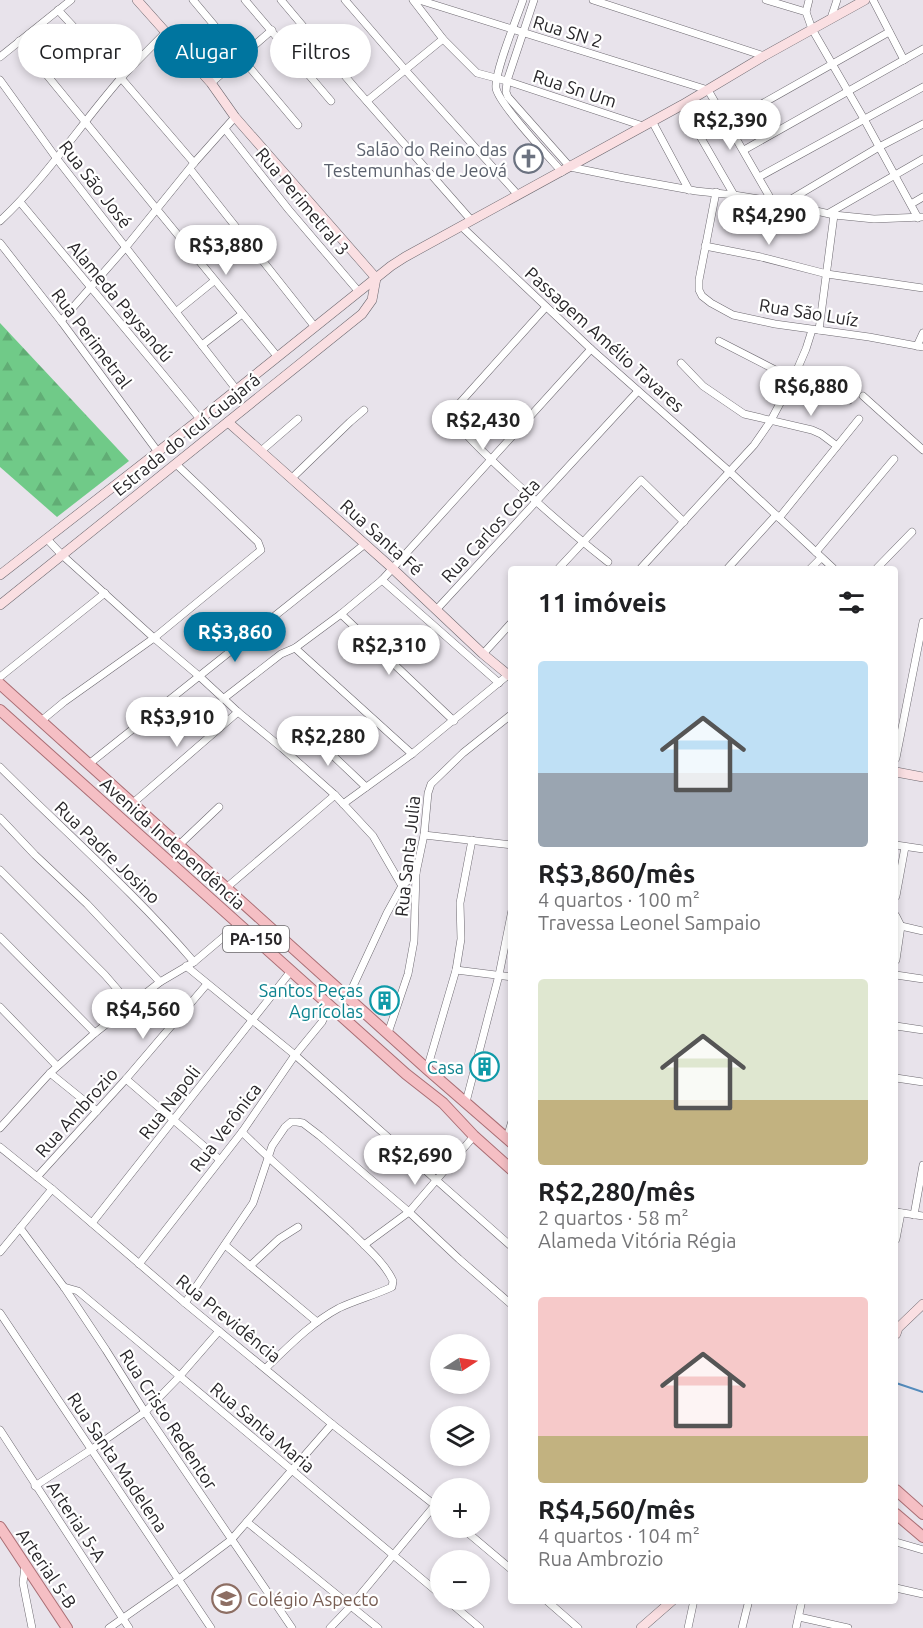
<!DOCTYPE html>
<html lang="pt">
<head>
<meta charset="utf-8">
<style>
	:root { --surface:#fff; --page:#f6f6f6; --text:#202124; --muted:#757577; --accent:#00759f }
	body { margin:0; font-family:Ubuntu,sans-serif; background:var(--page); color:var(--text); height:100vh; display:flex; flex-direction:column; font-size:22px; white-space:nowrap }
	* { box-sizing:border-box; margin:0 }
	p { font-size:20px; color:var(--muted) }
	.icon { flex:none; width:33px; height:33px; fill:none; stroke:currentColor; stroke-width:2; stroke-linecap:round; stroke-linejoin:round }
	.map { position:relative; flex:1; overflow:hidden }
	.drawer { position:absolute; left:508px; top:566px; width:390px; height:1038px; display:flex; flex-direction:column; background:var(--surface); border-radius:6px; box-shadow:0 3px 9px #0003 }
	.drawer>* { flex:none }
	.top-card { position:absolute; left:18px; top:24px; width:400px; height:54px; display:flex; gap:12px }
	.needle { width:39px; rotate:78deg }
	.fabs { position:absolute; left:430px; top:1334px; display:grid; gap:12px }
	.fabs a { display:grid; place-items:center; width:60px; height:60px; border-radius:50%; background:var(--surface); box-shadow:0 3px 9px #0003; font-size:30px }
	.price { position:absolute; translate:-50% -51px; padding:0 14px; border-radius:21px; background:#fff; color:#222; font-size:20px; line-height:39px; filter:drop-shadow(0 2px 3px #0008) }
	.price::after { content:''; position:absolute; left:50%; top:36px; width:18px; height:14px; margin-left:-9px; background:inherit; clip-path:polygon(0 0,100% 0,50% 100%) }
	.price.on { background:var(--accent); color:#fff }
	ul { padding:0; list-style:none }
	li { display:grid; align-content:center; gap:12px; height:318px; padding:0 30px }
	li span { display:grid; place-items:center; height:186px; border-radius:6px; color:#555 }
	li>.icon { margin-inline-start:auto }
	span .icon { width:108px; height:108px; fill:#fffc; stroke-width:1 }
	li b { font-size:26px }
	h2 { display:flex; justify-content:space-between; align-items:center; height:72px; padding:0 30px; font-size:26px }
	.tag { padding:0 21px; border-radius:27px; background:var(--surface); box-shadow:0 3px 9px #0003; font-size:21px; line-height:54px }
	.tag.on { background:var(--accent); color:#fff }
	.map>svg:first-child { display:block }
	.forest { fill:url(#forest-firs) }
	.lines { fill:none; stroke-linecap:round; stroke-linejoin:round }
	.stream { stroke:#538bbc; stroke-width:2 }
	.street-casing { stroke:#6d6970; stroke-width:8 }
	.secondary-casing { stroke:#6d6970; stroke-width:10 }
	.primary-casing { stroke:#a96e74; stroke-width:12 }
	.street { stroke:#fff; stroke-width:7 }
	.secondary { stroke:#fadfe2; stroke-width:9 }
	.primary { stroke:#f5bfc4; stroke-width:10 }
	.labels { text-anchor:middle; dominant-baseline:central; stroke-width:4.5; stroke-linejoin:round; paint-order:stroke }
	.shield { fill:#fff; stroke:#686769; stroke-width:1.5 }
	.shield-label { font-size:16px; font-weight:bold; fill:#282629 }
	.street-label { font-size:18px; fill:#282629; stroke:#fff }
	.worship-label { font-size:18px; fill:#5b616d; stroke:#fff; text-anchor:end }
	.culture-label { font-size:18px; fill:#0d838f; stroke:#fff; text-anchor:end }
	.education-label { font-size:18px; fill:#785e54; stroke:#fff; text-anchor:start }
</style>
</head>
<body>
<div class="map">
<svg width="923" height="1628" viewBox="0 0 923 1628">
	<defs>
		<pattern id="forest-firs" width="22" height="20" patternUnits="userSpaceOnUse" patternTransform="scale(1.5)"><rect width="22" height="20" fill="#70ca88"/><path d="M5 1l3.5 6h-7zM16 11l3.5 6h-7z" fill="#61ad75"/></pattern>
	</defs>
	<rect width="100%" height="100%" fill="#e8e3eb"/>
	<polygon class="forest" points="0,323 129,461 57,517 0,467"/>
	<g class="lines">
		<polyline class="stream" points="896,1383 923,1392"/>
		<defs>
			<g id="street">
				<polyline points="193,0 298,125"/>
				<polyline points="245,0 331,101"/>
				<polyline points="281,0 356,89 471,220"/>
				<polyline points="345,0 408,73 518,195"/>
				<polyline points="413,0 443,39 477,73 507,81 643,126"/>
				<polyline points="419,0 708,90 772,201"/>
				<path d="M523 0C517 18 494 73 496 88 498 103 549 157 562 172"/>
				<polyline points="534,0 507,81 506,92 508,97 570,167 624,178 696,191 734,195 772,201 834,215 874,219 923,217"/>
				<polyline points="593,0 764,56"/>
				<polyline points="766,0 806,12"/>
				<polyline points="809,0 806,12 812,29 864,119 918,218"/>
				<polyline points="873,0 904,60"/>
				<polyline points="58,10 121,78 194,163"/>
				<polyline points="831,18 837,0"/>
				<polyline points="19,41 277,356"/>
				<polyline points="0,57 71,0"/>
				<polyline points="0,80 57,159 236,389"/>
				<polyline points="211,83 272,30"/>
				<polyline points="367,101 443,39"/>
				<polyline points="682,105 734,195"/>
				<polyline points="652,121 689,190"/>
				<polyline points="728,123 889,32"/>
				<polyline points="225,129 289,210 359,292"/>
				<polyline points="744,150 923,49"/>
				<polyline points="190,169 315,327"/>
				<polyline points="759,177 923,87"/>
				<polyline points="716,192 699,280 699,290 702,296 711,303 733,315 775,324 869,337 923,347"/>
				<polyline points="20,202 200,419"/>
				<polyline points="783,204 879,147 923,124"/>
				<polyline points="911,204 923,197"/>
				<polyline points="829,213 923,159"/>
				<path d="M0 221C46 178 80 125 121 78 136 62 151 47 166 32"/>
				<polyline points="461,226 591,349 730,472 833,568"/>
				<polyline points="0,243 61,321 158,452"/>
				<polyline points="705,246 761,257 827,274 923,288"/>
				<path d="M546 307 458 405 452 414 453 419C467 437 485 454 502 470 536 502 571 533 608 562"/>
				<polyline points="177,311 214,281"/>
				<polyline points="61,321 126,247 194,163 235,117"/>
				<polyline points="819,330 834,215"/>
				<polyline points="719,341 793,379 849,400"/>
				<polyline points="202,345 242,314"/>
				<polyline points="917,346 923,333"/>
				<polyline points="681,363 703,386 744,414 812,430 821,434 837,446"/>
				<polyline points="863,396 923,450"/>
				<polyline points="261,451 298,419"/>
				<polyline points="292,478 350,422 364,410"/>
				<polyline points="779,518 859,419"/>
				<polyline points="47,539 62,555 154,638 199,676 238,712 282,748 335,795 373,836 402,886"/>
				<polyline points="816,552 894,459"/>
				<polyline points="559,568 641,480 684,522"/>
				<polyline points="641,568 754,445 770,422 793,379 806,349 812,330"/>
				<polyline points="728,568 776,515"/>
				<polyline points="811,568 821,558"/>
				<polyline points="877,568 912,532"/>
				<polyline points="382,580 499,683"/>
				<polyline points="437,609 638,391"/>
				<polyline points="341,614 454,721"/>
				<polyline points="295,648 412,754"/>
				<polyline points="483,654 512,622"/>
				<polyline points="0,677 105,593"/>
				<polyline points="223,699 281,654 295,648 341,614 382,580 591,349"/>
				<polyline points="41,721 64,702 154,638 261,550 258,542 176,464"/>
				<polyline points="306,730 366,787"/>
				<polyline points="896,758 923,622"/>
				<polyline points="89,764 365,544"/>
				<path d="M0 767C65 832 134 892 194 962"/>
				<polyline points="133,803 238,712"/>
				<polyline points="343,804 412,754 508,675"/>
				<polyline points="0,818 35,855 87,904 160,982"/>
				<polyline points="424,835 512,845"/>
				<polyline points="179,845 219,807"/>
				<polyline points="896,845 923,849"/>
				<polyline points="0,870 105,975 130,1004"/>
				<polyline points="226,888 335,795"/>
				<polyline points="896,896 905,847"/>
				<polyline points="896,916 901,926 923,931"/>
				<polyline points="0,937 95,1033"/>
				<polyline points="896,960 901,926"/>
				<polyline points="186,966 295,1055 512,1247"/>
				<polyline points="456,970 512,977"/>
				<polyline points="896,975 923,979"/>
				<polyline points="348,997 387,913 402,886 416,873"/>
				<polyline points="0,1007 57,1066"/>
				<polyline points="896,1026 923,1030"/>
				<polyline points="388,1033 408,974 414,941 416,873 424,835 428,793 431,784 463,753 512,714"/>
				<polyline points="427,1069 456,970 461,939 460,903 472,840"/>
				<polyline points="50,1073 97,1111"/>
				<polyline points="896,1078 923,1082"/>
				<polyline points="126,1079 220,1160"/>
				<polyline points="466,1102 499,975 512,910"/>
				<polyline points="0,1128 50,1073 95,1033 160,982 194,962 239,924"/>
				<path d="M242 1132C277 1167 315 1198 351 1232 365 1246 385 1263 393 1281L392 1287C375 1295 356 1300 339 1308 311 1323 289 1346 266 1368"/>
				<polyline points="507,1138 512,1121"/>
				<polyline points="0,1147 52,1189 185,1303 332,1424 441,1510"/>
				<polyline points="37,1177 126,1079 207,984"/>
				<polyline points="896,1212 923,1216"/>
				<polyline points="914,1215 923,1165"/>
				<polyline points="92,1223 291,971"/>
				<polyline points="20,1228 64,1287 106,1350 145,1412 292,1628"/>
				<polyline points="896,1239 901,1213"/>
				<polyline points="225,1245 317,1322"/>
				<polyline points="364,1245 409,1212 474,1136"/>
				<polyline points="0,1252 52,1189"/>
				<polyline points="139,1264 242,1132 295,1055 322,1022 330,1005"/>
				<polyline points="250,1266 279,1239 298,1227"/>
				<polyline points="64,1287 78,1291 441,1595"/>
				<polyline points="185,1303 253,1203 272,1146 285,1127 291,1122 297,1122 303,1123 320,1136 409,1212 459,1259 512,1305"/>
				<polyline points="0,1313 211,1628"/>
				<polyline points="0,1430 129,1628"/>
				<polyline points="35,1486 92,1449 145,1412 179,1377 219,1331"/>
				<polyline points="247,1522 378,1628"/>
				<polyline points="461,1527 512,1570"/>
				<polyline points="896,1542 923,1550"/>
				<polyline points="25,1566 23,1583 32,1628"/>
				<polyline points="896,1588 923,1594"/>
				<polyline points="446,1599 480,1628"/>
				<polyline points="546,1600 578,1628"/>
				<polyline points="799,1617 848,1628"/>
				<polyline points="109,1628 179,1579 231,1540 332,1424"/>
				<polyline points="330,1628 351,1606 435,1505"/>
				<polyline points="688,1628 694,1600"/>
				<polyline points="742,1628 749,1600"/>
				<polyline points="796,1628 802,1600"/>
			</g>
			<g id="secondary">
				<polyline points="137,0 211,83 235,117 376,278"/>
				<polyline points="228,422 392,568 483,654 512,678"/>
				<polyline points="0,575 200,419 391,266 405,257 682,105 764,56 865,0"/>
				<polyline points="0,605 362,314 372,300 376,278"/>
				<polyline points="896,772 923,777"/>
				<polyline points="896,1334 898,1328 923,1304"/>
				<polyline points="641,1628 673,1600"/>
			</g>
			<g id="primary">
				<polyline points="0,684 427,1069 512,1143"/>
				<polyline points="0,710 406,1074 443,1103 474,1136 512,1170"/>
				<polyline points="896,1490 923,1514"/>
				<polyline points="896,1514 923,1537"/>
				<polyline points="0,1527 67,1628"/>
			</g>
		</defs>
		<use href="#street" class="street-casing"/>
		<use href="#secondary" class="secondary-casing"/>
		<use href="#primary" class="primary-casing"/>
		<use href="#street" class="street"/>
		<use href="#secondary" class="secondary"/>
		<use href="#primary" class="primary"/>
	</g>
	<defs>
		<symbol id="church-ring" viewBox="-11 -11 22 22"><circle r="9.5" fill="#fff" stroke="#6b7280" stroke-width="1.5"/><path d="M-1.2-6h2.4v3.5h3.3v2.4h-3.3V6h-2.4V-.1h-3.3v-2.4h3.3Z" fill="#6b7280"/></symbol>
		<symbol id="building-ring" viewBox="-11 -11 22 22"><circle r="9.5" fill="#fff" stroke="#0f9aa8" stroke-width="1.5"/><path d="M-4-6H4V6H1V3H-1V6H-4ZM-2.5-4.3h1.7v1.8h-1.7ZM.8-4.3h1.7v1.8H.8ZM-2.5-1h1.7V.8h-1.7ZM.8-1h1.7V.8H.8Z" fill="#0f9aa8"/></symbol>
		<symbol id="school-ring" viewBox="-11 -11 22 22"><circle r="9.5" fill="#fff" stroke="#8d6e63" stroke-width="1.5"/><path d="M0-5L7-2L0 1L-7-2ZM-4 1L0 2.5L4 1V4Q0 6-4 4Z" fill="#8d6e63"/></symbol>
	</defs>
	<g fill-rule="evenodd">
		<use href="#church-ring" x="512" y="142" width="33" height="33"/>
		<use href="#building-ring" x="368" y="984" width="33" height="33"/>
		<use href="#building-ring" x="468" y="1050" width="33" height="33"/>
		<use href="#school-ring" x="210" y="1582" width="33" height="33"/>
	</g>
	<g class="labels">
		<rect class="shield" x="223" y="926" width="66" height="26" rx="4.5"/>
		<g class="shield-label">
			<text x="256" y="939">PA-150</text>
		</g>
		<g class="street-label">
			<text transform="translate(568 31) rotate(17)">Rua SN 2</text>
			<text transform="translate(575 88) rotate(18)">Rua Sn Um</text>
			<text transform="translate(96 184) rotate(52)">Rua São José</text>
			<text transform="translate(303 201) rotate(50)">Rua Perimetral 3</text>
			<text transform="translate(121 301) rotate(50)">Alameda Paysandú</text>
			<text transform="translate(809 312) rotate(9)">Rua São Luíz</text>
			<text transform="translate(92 338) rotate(53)">Rua Perimetral</text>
			<text transform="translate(605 339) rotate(42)">Passagem Amélio Tavares</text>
			<text transform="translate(186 434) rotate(-39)">Estrada do Icuí Guajará</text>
			<text transform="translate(490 530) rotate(-47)">Rua Carlos Costa</text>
			<text transform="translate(382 537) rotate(42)">Rua Santa Fé</text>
			<text transform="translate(173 843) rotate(42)">Avenida Independência</text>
			<text transform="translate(108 852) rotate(44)">Rua Padre Josino</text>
			<text transform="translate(407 856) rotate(-84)">Rua Santa Julia</text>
			<text transform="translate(169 1102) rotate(-52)">Rua Napoli</text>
			<text transform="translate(76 1112) rotate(-48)">Rua Ambrozio</text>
			<text transform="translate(225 1127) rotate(-53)">Rua Verônica</text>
			<text transform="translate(229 1318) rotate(39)">Rua Previdência</text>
			<text transform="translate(169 1419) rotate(57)">Rua Cristo Redentor</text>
			<text transform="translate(263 1427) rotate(40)">Rua Santa Maria</text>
			<text transform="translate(118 1462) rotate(56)">Rua Santa Madelena</text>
			<text transform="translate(77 1521) rotate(57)">Arterial 5-A</text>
			<text transform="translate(47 1568) rotate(56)">Arterial 5-B</text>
		</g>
		<g class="worship-label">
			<text x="507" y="149">Salão do Reino das<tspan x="507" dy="21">Testemunhas de Jeová</tspan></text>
		</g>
		<g class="culture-label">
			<text x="363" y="990">Santos Peças<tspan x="363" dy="21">Agrícolas</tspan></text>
			<text x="464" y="1067">Casa</text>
		</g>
		<g class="education-label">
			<text x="247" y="1599">Colégio Aspecto</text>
		</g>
	</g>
</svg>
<div class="fabs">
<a><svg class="needle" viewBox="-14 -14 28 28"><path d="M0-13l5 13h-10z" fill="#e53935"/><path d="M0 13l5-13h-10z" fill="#757577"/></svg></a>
<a><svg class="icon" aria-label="layers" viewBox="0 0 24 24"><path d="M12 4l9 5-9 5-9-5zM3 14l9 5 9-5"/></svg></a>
<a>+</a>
<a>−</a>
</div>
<b class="price" style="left:730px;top:151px">R$2,390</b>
<b class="price" style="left:769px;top:246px">R$4,290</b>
<b class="price" style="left:226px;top:276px">R$3,880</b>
<b class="price" style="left:811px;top:417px">R$6,880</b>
<b class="price" style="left:483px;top:451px">R$2,430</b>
<b class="price on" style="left:235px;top:663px">R$3,860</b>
<b class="price" style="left:389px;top:676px">R$2,310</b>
<b class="price" style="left:177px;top:748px">R$3,910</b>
<b class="price" style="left:328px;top:767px">R$2,280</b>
<b class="price" style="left:143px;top:1040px">R$4,560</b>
<b class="price" style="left:415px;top:1186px">R$2,690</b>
<div class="top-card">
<a class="tag">Comprar</a>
<a class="tag on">Alugar</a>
<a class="tag">Filtros</a>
</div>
<section class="drawer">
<h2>11 imóveis<svg class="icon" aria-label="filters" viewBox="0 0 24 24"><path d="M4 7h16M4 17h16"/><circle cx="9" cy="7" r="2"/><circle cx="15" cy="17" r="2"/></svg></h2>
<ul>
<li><span style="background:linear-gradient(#bfe0f5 60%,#9aa5b1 0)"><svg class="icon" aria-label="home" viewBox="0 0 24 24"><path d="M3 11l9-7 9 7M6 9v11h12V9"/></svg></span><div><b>R$3,860/mês</b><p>4 quartos · 100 m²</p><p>Travessa Leonel Sampaio</p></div></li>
<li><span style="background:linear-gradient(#dfe7d0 65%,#c2b280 0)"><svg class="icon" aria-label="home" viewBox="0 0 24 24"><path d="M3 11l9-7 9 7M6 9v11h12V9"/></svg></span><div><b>R$2,280/mês</b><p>2 quartos · 58 m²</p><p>Alameda Vitória Régia</p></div></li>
<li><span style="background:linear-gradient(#f6c9c9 75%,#c2b280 0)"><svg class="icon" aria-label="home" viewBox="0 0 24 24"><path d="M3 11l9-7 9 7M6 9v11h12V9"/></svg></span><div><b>R$4,560/mês</b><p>4 quartos · 104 m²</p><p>Rua Ambrozio</p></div></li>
</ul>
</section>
</div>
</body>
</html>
